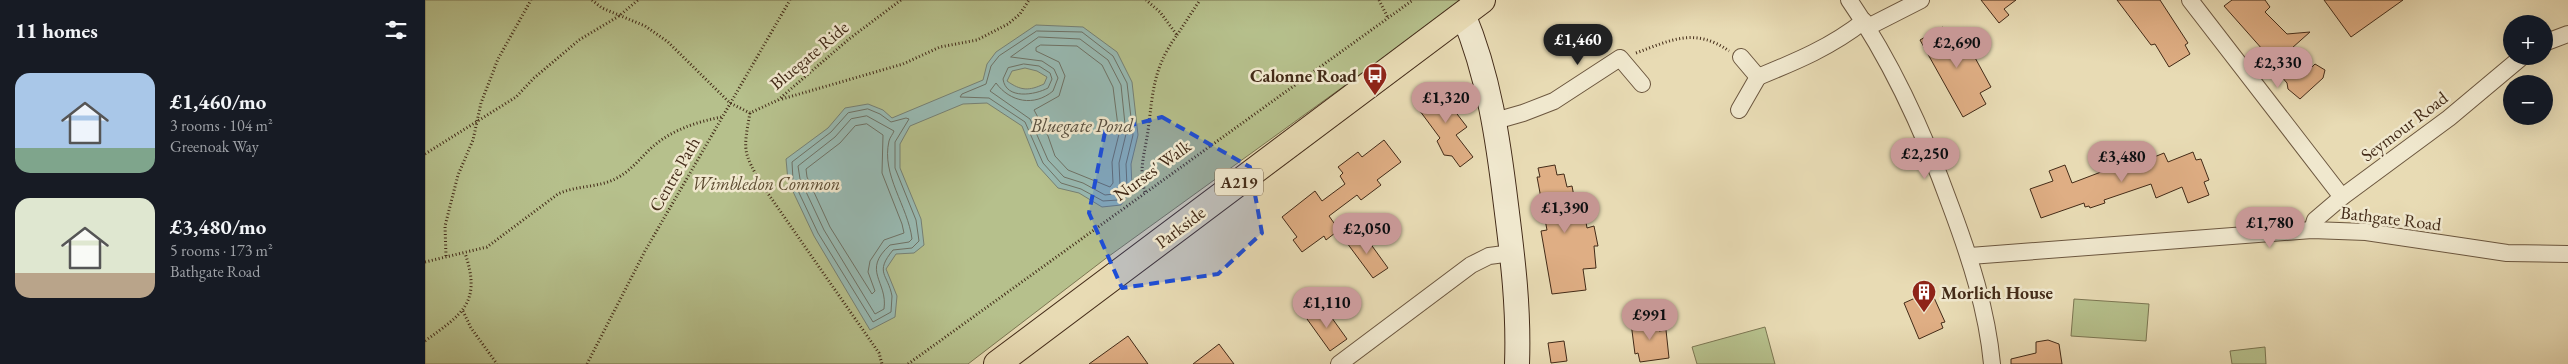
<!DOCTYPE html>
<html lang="en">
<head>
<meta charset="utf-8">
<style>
	:root { --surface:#171b24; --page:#20242c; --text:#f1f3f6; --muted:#9ea1a6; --accent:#c59692 }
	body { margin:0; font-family:"EB Garamond",serif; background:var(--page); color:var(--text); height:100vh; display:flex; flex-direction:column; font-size:19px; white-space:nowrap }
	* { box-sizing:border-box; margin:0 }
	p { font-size:16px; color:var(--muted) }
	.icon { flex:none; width:28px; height:28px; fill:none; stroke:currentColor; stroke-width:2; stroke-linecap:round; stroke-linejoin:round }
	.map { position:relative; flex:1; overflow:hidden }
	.side { display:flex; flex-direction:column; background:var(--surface); width:425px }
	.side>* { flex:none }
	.buttons { position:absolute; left:2078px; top:15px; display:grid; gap:10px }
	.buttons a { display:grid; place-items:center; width:50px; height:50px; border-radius:50%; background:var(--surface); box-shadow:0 5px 20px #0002; font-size:25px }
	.price { position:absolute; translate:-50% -42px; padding:0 11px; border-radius:18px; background:var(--accent); color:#111; font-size:16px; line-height:32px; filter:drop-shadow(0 1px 2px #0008) }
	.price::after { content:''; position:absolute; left:50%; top:30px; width:15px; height:11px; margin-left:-8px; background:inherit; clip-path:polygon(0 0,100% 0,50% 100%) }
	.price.active { background:#222; color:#fff }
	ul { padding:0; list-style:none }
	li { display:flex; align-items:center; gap:15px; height:125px; padding:0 15px }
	li span { display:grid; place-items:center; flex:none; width:140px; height:100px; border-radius:15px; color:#555 }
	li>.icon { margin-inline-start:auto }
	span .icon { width:60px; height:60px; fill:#fffc; stroke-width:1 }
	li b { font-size:21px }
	h2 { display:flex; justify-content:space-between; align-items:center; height:60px; padding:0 15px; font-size:21px }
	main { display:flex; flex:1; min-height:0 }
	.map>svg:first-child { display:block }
	.green { fill:#b6c08c; stroke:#7c7652 }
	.water { fill:#98bab3; stroke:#768175; fill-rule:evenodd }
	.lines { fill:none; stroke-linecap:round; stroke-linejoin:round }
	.shore { stroke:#6e7266; stroke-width:1 }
	.building { fill:#dfae84; stroke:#432b18 }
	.street-casing { stroke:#6c573f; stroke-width:18 }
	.secondary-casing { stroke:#432b18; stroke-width:26 }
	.primary-casing { stroke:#432b18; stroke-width:28 }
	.path { stroke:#432b18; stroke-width:3; stroke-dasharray:1 2.5; stroke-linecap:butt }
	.street { stroke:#f0e8ce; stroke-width:16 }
	.secondary { stroke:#f0e8ce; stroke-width:24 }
	.primary { stroke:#e8dbb4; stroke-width:26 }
	.marked { fill:#1d4ed8; fill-opacity:0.2; stroke:#1d4ed8; stroke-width:4; stroke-dasharray:10 6; stroke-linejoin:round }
	.labels { text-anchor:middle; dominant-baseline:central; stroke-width:5; stroke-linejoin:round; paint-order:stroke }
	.shield { fill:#f0e8ce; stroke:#77644f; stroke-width:1 }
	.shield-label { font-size:16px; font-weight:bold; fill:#432b18 }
	.street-label { font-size:18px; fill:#432b18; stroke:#f0e8ce }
	.poi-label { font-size:18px; font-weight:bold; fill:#432b18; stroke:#f0e8ce; text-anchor:end }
	.park-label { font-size:18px; font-style:italic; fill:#5a492f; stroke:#f0e8ce }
	.water-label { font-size:19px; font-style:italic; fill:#584f3f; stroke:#f0e8ce }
</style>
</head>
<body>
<main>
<section class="side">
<h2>11 homes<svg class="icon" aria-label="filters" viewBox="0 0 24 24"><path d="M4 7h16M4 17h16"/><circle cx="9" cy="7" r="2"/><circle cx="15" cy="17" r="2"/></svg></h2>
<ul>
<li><span style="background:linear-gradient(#a9c7e8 75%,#7fa58c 0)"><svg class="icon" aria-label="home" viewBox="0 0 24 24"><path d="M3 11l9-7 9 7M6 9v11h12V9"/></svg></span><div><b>£1,460/mo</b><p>3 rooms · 104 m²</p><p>Greenoak Way</p></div></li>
<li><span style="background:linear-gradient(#dfe7d0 75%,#b9a48a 0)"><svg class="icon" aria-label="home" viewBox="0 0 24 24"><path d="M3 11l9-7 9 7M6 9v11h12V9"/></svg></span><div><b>£3,480/mo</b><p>5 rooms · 173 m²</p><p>Bathgate Road</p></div></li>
</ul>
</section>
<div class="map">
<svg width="2143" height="364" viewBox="0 0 2143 364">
	<rect width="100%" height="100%" fill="#e8dbb4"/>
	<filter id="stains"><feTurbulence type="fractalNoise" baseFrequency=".004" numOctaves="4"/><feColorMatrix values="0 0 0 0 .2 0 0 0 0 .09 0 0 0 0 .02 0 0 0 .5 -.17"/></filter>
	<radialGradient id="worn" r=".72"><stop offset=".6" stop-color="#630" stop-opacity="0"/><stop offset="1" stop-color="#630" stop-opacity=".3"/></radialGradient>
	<g class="green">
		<polygon points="0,0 1038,0 680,259 543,364 0,364"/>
		<polygon points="1649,299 1724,304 1721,341 1646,336"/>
		<polygon points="1340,327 1350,364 1272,364 1267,347"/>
		<polygon points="1840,347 1841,364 1807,364 1805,351"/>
	</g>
	<path class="water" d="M611 25 658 27 692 52 707 82 713 135 706 164 707 188 696 205 677 207 654 193 633 188 613 166 597 126 562 103 538 104 485 126 475 144V168L496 219 499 245 489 253 471 254 461 269 472 296 470 317 445 330 389 236 363 181 361 159 403 128 420 108 443 104 458 110 467 118 558 80 562 64 571 52ZM600 68 612 71 622 77 619 84C604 91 596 91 582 81L587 71Z"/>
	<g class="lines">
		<g class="shore">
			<polygon points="612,31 657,32 688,56 702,83 708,135 701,164 702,187 693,200 678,201 656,189 636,183 618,163 600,122 564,98 535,97 537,94 561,84 566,66 574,56"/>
			<path d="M614 37 655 39 683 60 696 85 701 134 694 163 695 185 689 194 680 195 658 183 639 177 623 160 605 119 565 91 571 83C585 102 609 107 628 91L633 78 629 69 617 61 586 57Z"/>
			<polygon points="616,45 652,46 677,65 688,87 694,134 687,162 688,183 685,187 643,170 630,156 623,136 609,110 634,96 640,76 634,62 611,51 611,48"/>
			<path d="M599 64 614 66 625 73 627 79 623 88C610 95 581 100 578 79L583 68Z"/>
			<path d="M443 109 455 114 466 122 481 118 484 119 470 142V168L491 220 494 241 487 248 468 250C449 273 463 274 467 296 467 301 466 307 466 312L448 322 393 233 368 180 367 162 406 132 423 113Z"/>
			<path d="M442 116 469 131C468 134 465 137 464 141 456 175 483 206 487 239L484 242 465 245C436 271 463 281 459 309L450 314 399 230 375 179 373 166 410 137 426 119Z"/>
			<polygon points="442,124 458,135 457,173 477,224 479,233 459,240 445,261 443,272 450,291 447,294 405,227 382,177 381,169 415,143 430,126"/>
		</g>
	</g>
	<g class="building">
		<polygon points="1556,0 1591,0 1579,9 1584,15 1574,23"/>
		<polygon points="1692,0 1735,0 1763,43 1760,45 1765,54 1744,67 1730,44 1726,45"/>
		<polygon points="1807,0 1840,0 1845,7 1840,12 1862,34 1885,32 1867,48 1887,67 1890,64 1900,70 1898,78 1875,99 1863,89 1862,83 1835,52 1838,50 1799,6"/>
		<polygon points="1899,0 1978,0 1926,37"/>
		<polygon points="1518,27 1524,38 1536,32 1566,87 1555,93 1561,104 1538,117 1495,40"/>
		<polygon points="1020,86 1034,105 1029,110 1042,127 1031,135 1048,157 1035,167 1027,156 1019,155 1012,141 1015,138 992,107"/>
		<polygon points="959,140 976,162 952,180 956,185 936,200 932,195 904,216 914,230 901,240 899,236 877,252 868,240 872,237 857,217 890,191 897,201 920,184 915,176 918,173 913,167 933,152 937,157"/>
		<polygon points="1768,152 1771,160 1776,159 1784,180 1779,182 1784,195 1763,203 1757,187 1731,198 1726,184 1679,200 1680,203 1665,208 1664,206 1660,207 1659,203 1616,218 1605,189 1628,181 1624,171 1640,165 1647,183 1705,161 1707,166 1739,153 1743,162"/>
		<polygon points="1130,165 1132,175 1139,174 1142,187 1147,186 1151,207 1158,205 1162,228 1169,226 1173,246 1169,246 1171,268 1158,269 1161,290 1127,294 1116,231 1122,230 1112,177 1115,177 1113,168"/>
		<polygon points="937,232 963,268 948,278 922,243"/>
		<polygon points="1506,291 1520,322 1516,323 1518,328 1494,339 1479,303"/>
		<polygon points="899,307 922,339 905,351 882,319"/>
		<polygon points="1230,320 1234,331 1241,330 1244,358 1215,362 1213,353 1210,354 1206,323"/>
		<polygon points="703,336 723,364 664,364"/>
		<polygon points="1623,340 1634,344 1637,364 1586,364 1586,359 1611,353 1611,342"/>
		<polygon points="1139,341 1142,361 1126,363 1123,343"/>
		<polygon points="794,344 809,364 768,364"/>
	</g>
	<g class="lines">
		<defs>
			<g id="street">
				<path d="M1424 0C1468 63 1500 135 1526 207 1545 258 1562 310 1567 364"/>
				<polyline points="1765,0 1917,197"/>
				<polyline points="1443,27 1496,0"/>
				<polyline points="2119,43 2143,34"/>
				<path d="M1316 57 1333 77C1372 61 1406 47 1439 21"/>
				<polyline points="1314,110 1333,77"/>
				<polyline points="1070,121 1098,113 1129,101 1195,58 1217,84"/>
				<polyline points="1887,230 1890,220 1917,197 2024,118 2098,56"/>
				<polyline points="1545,256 1887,230 1941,232 2082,253 2143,254"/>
				<polyline points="914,364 1046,265 1064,256 1087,253"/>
			</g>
			<path id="secondary" d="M1038 14C1064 76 1073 139 1081 205 1088 260 1094 309 1092 364"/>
			<polyline id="primary" points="572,364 1057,0"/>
		</defs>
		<use href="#street" class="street-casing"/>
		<use href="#secondary" class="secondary-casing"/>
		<use href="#primary" class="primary-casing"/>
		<g class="path">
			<polyline points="167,0 177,8 220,26 243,42 305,103 325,113 353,100 424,39 476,0"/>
			<polyline points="954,0 963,18"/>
			<polyline points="752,35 775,0"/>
			<path d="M1211 53C1246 40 1270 27 1304 51"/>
			<polyline points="357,99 478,64 515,47 552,40 583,24 595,14 604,0"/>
			<path d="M325 113C318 151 318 152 337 185L454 353 457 364"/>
			<polyline points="0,154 91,97 109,78 154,40 194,16 213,0"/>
			<path d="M720 192C713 171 720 152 723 131 728 92 728 68 752 35L735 12 721 0"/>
			<polyline points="21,256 20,226 33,175 48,140 56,103 73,59 106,0"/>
			<path d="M0 262 62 247 133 194C152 185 174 188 192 178 205 171 214 160 224 150 244 131 270 122 297 117"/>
			<polyline points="38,311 46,328 72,364"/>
			<path d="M0 341C37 314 57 303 40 253"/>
			<polyline points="162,364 220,251 365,0"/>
			<polyline points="483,364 988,0"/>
		</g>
		<use href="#street" class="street"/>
		<use href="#secondary" class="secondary"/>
		<use href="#primary" class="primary"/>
	</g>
	<path class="marked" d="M737 117 825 167 837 233 793 274 697 288 664 213 680 132Z"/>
	<defs>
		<symbol id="bus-pin" viewBox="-11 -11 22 30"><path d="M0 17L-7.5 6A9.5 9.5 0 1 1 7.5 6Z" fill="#8f2418" stroke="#f0e8ce"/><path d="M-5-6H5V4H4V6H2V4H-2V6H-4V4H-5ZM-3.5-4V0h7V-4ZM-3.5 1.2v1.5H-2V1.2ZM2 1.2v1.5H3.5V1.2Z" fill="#fff"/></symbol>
		<symbol id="building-pin" viewBox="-11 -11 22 30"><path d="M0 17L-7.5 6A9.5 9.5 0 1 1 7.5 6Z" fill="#8f2418" stroke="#f0e8ce"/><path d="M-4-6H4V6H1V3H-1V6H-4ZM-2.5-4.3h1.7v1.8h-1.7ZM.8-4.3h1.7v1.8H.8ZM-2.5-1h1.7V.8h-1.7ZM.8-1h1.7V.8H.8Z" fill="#fff"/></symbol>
	</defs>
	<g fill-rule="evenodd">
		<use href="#bus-pin" x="936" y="61" width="28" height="38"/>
		<use href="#building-pin" x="1485" y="278" width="28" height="38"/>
	</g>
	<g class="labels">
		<rect class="shield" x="790" y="168.5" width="48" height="27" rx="4"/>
		<g class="shield-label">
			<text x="814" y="182">A219</text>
		</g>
		<g class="street-label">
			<text transform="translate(384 55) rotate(-40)">Bluegate Ride</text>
			<text transform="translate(1979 126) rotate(-37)">Seymour Road</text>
			<text transform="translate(727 170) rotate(-36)">Nurses' Walk</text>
			<text transform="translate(249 174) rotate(-60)">Centre Path</text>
			<text transform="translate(1966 218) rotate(7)">Bathgate Road</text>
			<text transform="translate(755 227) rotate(-37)">Parkside</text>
		</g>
		<g class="poi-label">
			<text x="932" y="75">Calonne Road</text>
			<text x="1516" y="292" text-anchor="start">Morlich House</text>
		</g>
		<g class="park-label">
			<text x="341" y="183">Wimbledon Common</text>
		</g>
		<g class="water-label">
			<text x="657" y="125">Bluegate Pond</text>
		</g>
	</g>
	<rect width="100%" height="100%" filter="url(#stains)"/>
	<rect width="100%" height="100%" fill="url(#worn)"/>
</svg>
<div class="buttons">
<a>+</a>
<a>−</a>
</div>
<b class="price active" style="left:1153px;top:66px">£1,460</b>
<b class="price" style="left:1532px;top:69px">£2,690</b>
<b class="price" style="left:1853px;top:89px">£2,330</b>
<b class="price" style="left:1021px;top:124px">£1,320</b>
<b class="price" style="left:1500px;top:180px">£2,250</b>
<b class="price" style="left:1697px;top:183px">£3,480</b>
<b class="price" style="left:1140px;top:234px">£1,390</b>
<b class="price" style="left:1845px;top:249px">£1,780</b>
<b class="price" style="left:942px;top:255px">£2,050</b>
<b class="price" style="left:902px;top:329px">£1,110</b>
<b class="price" style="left:1225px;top:341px">£991</b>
</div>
</main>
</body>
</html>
